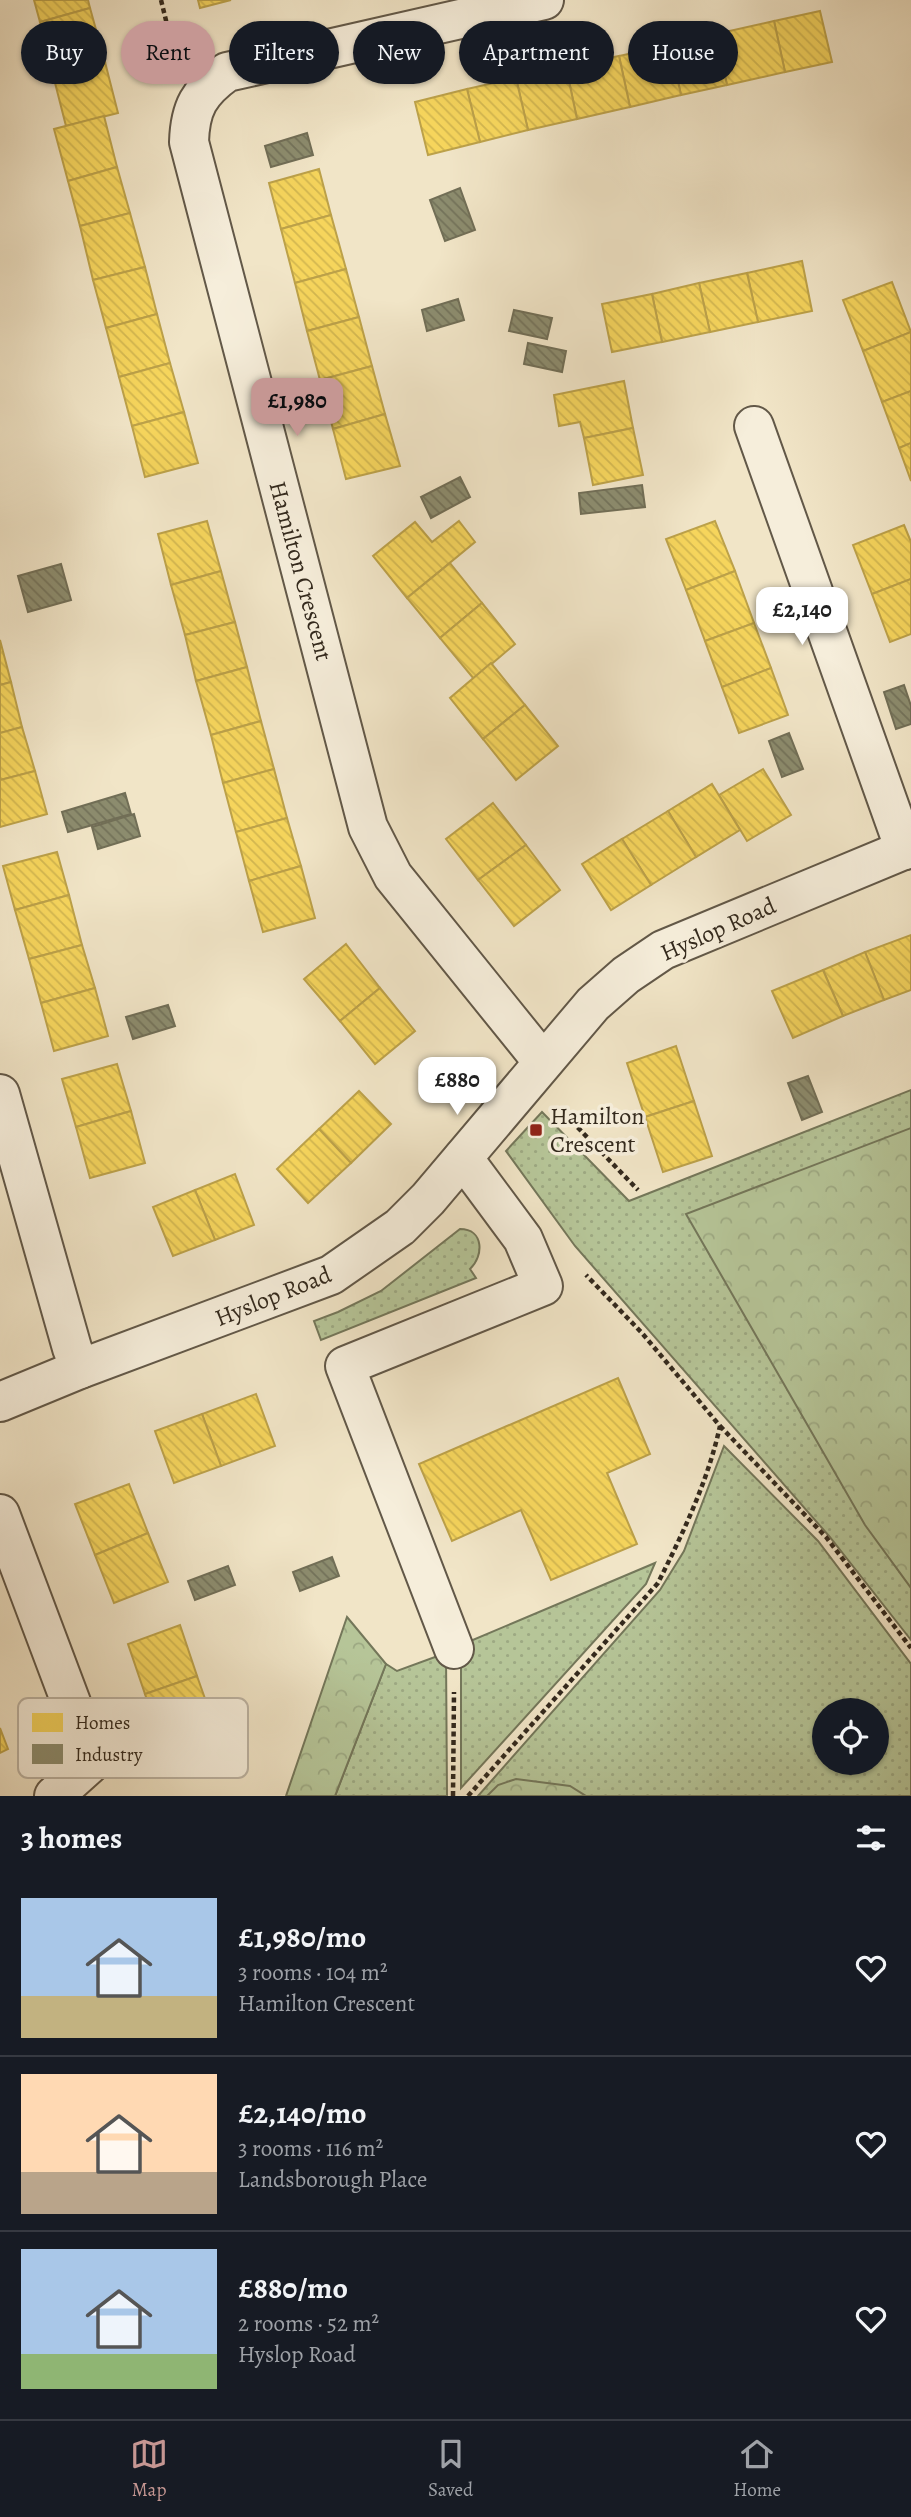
<!DOCTYPE html>
<html lang="en">
<head>
<meta charset="utf-8">
<style>
	:root { --surface:#171b24; --page:#242831; --text:#f1f3f6; --muted:#9ea1a6; --line:#363941; --accent:#c59692 }
	body { margin:0; font-family:Alegreya,serif; background:var(--page); color:var(--text); height:100vh; display:flex; flex-direction:column; font-size:26px; white-space:nowrap }
	* { box-sizing:border-box; margin:0 }
	p { font-size:23px; color:var(--muted) }
	.icon { flex:none; width:38px; height:38px; fill:none; stroke:currentColor; stroke-width:2; stroke-linecap:round; stroke-linejoin:round }
	.map { position:relative; height:1796px; overflow:hidden }
	.sheet { display:flex; flex-direction:column; background:var(--surface); flex:1 }
	.sheet>* { flex:none }
	.top-card { position:absolute; left:21px; top:21px; width:870px; height:63px; display:flex; gap:14px }
	.buttons { position:absolute; left:812px; top:1698px; display:grid; gap:14px }
	.buttons a { display:grid; place-items:center; width:77px; height:77px; border-radius:50%; background:var(--surface); box-shadow:0 2px 5px #0004; font-size:35px }
	.price { position:absolute; translate:-50% -60px; padding:0 16px; border-radius:14px; background:#fff; color:#222; font-size:23px; line-height:46px; filter:drop-shadow(0 2px 4px #0008) }
	.price::after { content:''; position:absolute; left:50%; top:42px; width:21px; height:16px; margin-left:-10px; background:inherit; clip-path:polygon(0 0,100% 0,50% 100%) }
	.price.active { background:var(--accent); color:#111 }
	ul { padding:0; list-style:none }
	li { display:flex; align-items:center; gap:21px; height:175px; padding:0 21px }
	li+li { border-top:2px solid var(--line) }
	li span { display:grid; place-items:center; flex:none; width:196px; height:140px; border-radius:0px; color:#555 }
	li>.icon { margin-inline-start:auto }
	span .icon { width:84px; height:84px; fill:#fffc; stroke-width:1 }
	li b { font-size:30px }
	h2 { display:flex; justify-content:space-between; align-items:center; height:84px; padding:0 21px; font-size:30px }
	.pill { padding:0 24px; border-radius:32px; background:var(--surface); box-shadow:0 2px 5px #0004; font-size:24px; line-height:63px }
	.pill.active { background:var(--accent); color:#111 }
	.dock { display:flex; justify-content:space-around; align-items:center; height:98px; border-top:2px solid var(--line); background:var(--surface); font-size:19px; color:var(--muted) }
	.dock a { display:grid; justify-items:center; gap:4px }
	.dock .active { color:var(--accent) }
	.map>svg:first-child { display:block }
	.grass { fill:url(#grass-dots); stroke:#74775a; stroke-width:2; fill-rule:evenodd }
	.forest { fill:url(#forest-crowns); stroke:#74775a; stroke-width:2 }
	.homes { fill:url(#homes-back-hatch); stroke:#bca149; stroke-width:2 }
	.industry { fill:url(#industry-back-hatch); stroke:#716e56; stroke-width:2 }
	.lines { fill:none; stroke-linecap:round; stroke-linejoin:round }
	.minor-casing { stroke:#625848; stroke-width:42 }
	.path { stroke:#33291d; stroke-width:4.5; stroke-dasharray:5 3.5; stroke-linecap:butt }
	.minor { stroke:#f6eedb; stroke-width:38 }
	.poi-dot { fill:#8f2418; stroke:#f6eedb; stroke-width:2.5 }
	.labels { text-anchor:middle; dominant-baseline:central; stroke-width:7; stroke-linejoin:round; paint-order:stroke }
	.street-label { font-size:24px; fill:#33291d; stroke:#f6eedb }
	.poi-label { font-size:24px; fill:#33291d; stroke:#f6eedb; text-anchor:start }
	.key { fill:#f6eedb; stroke:#bcb3a2; stroke-width:2 }
	.key-label { font-size:19px; fill:#33291d }
</style>
</head>
<body>
<div class="map">
<svg width="911" height="1796" viewBox="0 0 911 1796">
	<defs>
		<pattern id="grass-dots" width="8" height="8" patternUnits="userSpaceOnUse" patternTransform="scale(1.75)"><rect width="8" height="8" fill="#b6c598"/><path d="M2 2h.1M6 6h.1" fill="none" stroke="#9da983" stroke-width="1.8" stroke-linecap="round"/></pattern>
		<pattern id="forest-crowns" width="20" height="18" patternUnits="userSpaceOnUse" patternTransform="scale(1.75)"><rect width="20" height="18" fill="#b6c598"/><path d="M2 6a3 3 0 1 1 6 0M12 15a3 3 0 1 1 6 0" fill="none" stroke="#9da983"/></pattern>
		<pattern id="homes-back-hatch" width="6" height="6" patternUnits="userSpaceOnUse" patternTransform="scale(1.75)"><rect width="6" height="6" fill="#f6d55c"/><path d="M-1 5l2 2M0 0l6 6M5-1l2 2" fill="none" stroke="#d3b750"/></pattern>
		<pattern id="industry-back-hatch" width="6" height="6" patternUnits="userSpaceOnUse" patternTransform="scale(1.75)"><rect width="6" height="6" fill="#8c8c6e"/><path d="M-1 5l2 2M0 0l6 6M5-1l2 2" fill="none" stroke="#73725a"/></pattern>
	</defs>
	<rect width="100%" height="100%" fill="#f1e5c7"/>
	<filter id="stains"><feTurbulence type="fractalNoise" baseFrequency=".00286" numOctaves="4"/><feColorMatrix values="0 0 0 0 .2 0 0 0 0 .09 0 0 0 0 .02 0 0 0 .5 -.17"/></filter>
	<radialGradient id="worn" r=".72"><stop offset=".6" stop-color="#630" stop-opacity="0"/><stop offset="1" stop-color="#630" stop-opacity=".3"/></radialGradient>
	<g class="grass">
		<polygon points="911,1090 911,1640 829,1536 575,1246 506,1151 542,1112 629,1201"/>
		<path d="M460 1229C484 1229 484 1256 470 1269L476 1278 321 1340 314 1321 338 1312 381 1291Z"/>
		<path d="M724 1446 818 1541 911 1664V1796H478L660 1590 684 1551ZM824 1710H877V1762H824Z"/>
		<polygon points="655,1563 646,1584 461,1788 461,1645"/>
		<polygon points="446,1653 447,1796 335,1796 386,1664 397,1671"/>
	</g>
	<g class="forest">
		<polygon points="911,1128 911,1588 865,1525 686,1214"/>
		<polygon points="347,1617 386,1664 335,1796 286,1796"/>
		<polygon points="516,1779 570,1786 586,1796 487,1796 498,1785"/>
	</g>
	<g class="homes">
		<polygon points="34,0 88,0 90,8 40,22"/>
		<polygon points="198,0 231,0 200,8"/>
		<polygon points="90,8 105,62 53,75 40,22"/>
		<polygon points="820,11 832,62 785,72 774,21"/>
		<polygon points="774,21 785,72 727,85 716,34"/>
		<polygon points="716,34 727,85 681,95 670,45"/>
		<polygon points="670,45 681,95 630,107 619,56"/>
		<polygon points="619,56 630,107 577,119 566,67"/>
		<polygon points="105,62 118,113 66,126 53,75"/>
		<polygon points="566,67 577,119 528,130 516,78"/>
		<polygon points="516,78 528,130 480,142 467,89"/>
		<polygon points="467,89 480,142 428,155 415,102"/>
		<polygon points="104,116 117,167 68,181 54,129"/>
		<polygon points="117,167 130,213 80,226 68,181"/>
		<polygon points="319,169 331,215 281,229 269,183"/>
		<polygon points="130,213 145,267 93,280 80,226"/>
		<polygon points="331,215 346,269 295,283 281,229"/>
		<polygon points="802,261 812,311 758,322 747,273"/>
		<polygon points="145,267 157,314 106,328 93,280"/>
		<polygon points="346,269 359,317 307,331 295,283"/>
		<polygon points="747,273 758,322 710,332 699,283"/>
		<polygon points="892,282 911,332 863,351 843,300"/>
		<polygon points="699,283 710,332 662,342 652,294"/>
		<polygon points="652,294 662,342 612,352 602,304"/>
		<polygon points="157,314 170,363 119,377 106,328"/>
		<polygon points="359,317 372,366 320,380 307,331"/>
		<polygon points="911,332 911,391 882,402 863,351"/>
		<polygon points="170,363 184,412 132,426 119,377"/>
		<polygon points="372,366 385,414 333,429 320,380"/>
		<polygon points="624,381 633,428 584,438 580,422 559,426 554,395"/>
		<polygon points="911,391 911,443 899,448 882,402"/>
		<polygon points="184,412 198,463 145,477 132,426"/>
		<polygon points="385,414 400,466 346,479 333,429"/>
		<polygon points="633,428 643,475 593,485 584,438"/>
		<polygon points="911,443 911,481 899,448"/>
		<polygon points="207,521 221,571 171,585 158,534"/>
		<polygon points="459,521 475,542 407,598 373,556 415,522 432,542"/>
		<polygon points="715,521 735,571 686,590 666,539"/>
		<polygon points="904,525 911,542 911,579 872,594 853,545"/>
		<polygon points="450,563 482,603 440,638 407,598"/>
		<polygon points="221,571 235,622 185,635 171,585"/>
		<polygon points="735,571 754,623 705,641 686,590"/>
		<polygon points="911,579 911,634 890,642 872,594"/>
		<polygon points="482,603 515,644 474,679 440,638"/>
		<polygon points="235,622 247,667 196,681 185,635"/>
		<polygon points="754,623 771,668 722,687 705,641"/>
		<polygon points="0,640 11,682 0,685"/>
		<polygon points="491,663 525,705 483,739 450,698"/>
		<polygon points="247,667 261,721 211,735 196,681"/>
		<polygon points="771,668 788,715 739,733 722,687"/>
		<polygon points="11,682 22,727 0,733 0,685"/>
		<polygon points="525,705 558,746 516,780 483,739"/>
		<polygon points="261,721 274,769 223,783 211,735"/>
		<polygon points="22,727 35,771 0,780 0,733"/>
		<polygon points="274,769 287,818 236,832 223,783"/>
		<polygon points="763,769 791,815 747,841 719,795"/>
		<polygon points="35,771 47,814 0,827 0,780"/>
		<polygon points="712,784 740,830 696,857 668,811"/>
		<polygon points="493,803 526,845 478,880 446,839"/>
		<polygon points="668,811 696,857 651,885 622,839"/>
		<polygon points="287,818 301,866 249,881 236,832"/>
		<polygon points="622,839 651,885 611,910 582,864"/>
		<polygon points="526,845 560,890 514,926 478,880"/>
		<polygon points="57,852 69,895 15,910 3,866"/>
		<polygon points="301,866 315,918 263,932 249,881"/>
		<polygon points="69,895 82,945 29,959 15,910"/>
		<polygon points="911,935 911,990 884,1000 865,952"/>
		<polygon points="346,944 380,988 340,1021 304,979"/>
		<polygon points="82,945 95,988 41,1003 29,959"/>
		<polygon points="865,952 884,1000 843,1016 823,970"/>
		<polygon points="823,970 843,1016 793,1038 772,991"/>
		<polygon points="95,988 108,1036 54,1051 41,1003"/>
		<polygon points="380,988 415,1031 375,1064 340,1021"/>
		<polygon points="676,1046 694,1101 645,1117 627,1063"/>
		<polygon points="117,1064 131,1111 76,1127 62,1079"/>
		<polygon points="359,1091 391,1124 351,1163 319,1129"/>
		<polygon points="694,1101 712,1156 663,1172 645,1117"/>
		<polygon points="131,1111 145,1163 90,1178 76,1127"/>
		<polygon points="319,1129 351,1163 308,1203 277,1169"/>
		<polygon points="235,1174 254,1225 215,1240 195,1190"/>
		<polygon points="195,1190 215,1240 173,1256 153,1207"/>
		<polygon points="618,1378 650,1454 607,1473 637,1544 551,1580 521,1510 452,1541 419,1464"/>
		<polygon points="256,1394 275,1446 221,1466 202,1414"/>
		<polygon points="202,1414 221,1466 174,1483 155,1431"/>
		<polygon points="129,1484 148,1533 95,1555 75,1504"/>
		<polygon points="148,1533 168,1582 114,1603 95,1555"/>
		<polygon points="180,1625 197,1676 145,1694 128,1644"/>
		<polygon points="197,1676 215,1727 163,1745 145,1694"/>
		<polygon points="0,1728 8,1749 0,1753"/>
	</g>
	<g class="industry">
		<polygon points="307,133 313,155 271,167 265,146"/>
		<polygon points="460,188 475,230 445,241 430,200"/>
		<polygon points="458,299 464,320 427,331 422,310"/>
		<polygon points="514,310 552,318 547,339 509,331"/>
		<polygon points="528,343 566,351 562,372 524,364"/>
		<polygon points="460,477 470,497 431,518 421,497"/>
		<polygon points="642,485 645,507 581,514 579,493"/>
		<polygon points="61,564 71,600 28,612 18,576"/>
		<polygon points="904,685 911,706 911,724 896,729 884,692"/>
		<polygon points="789,733 803,769 782,777 769,741"/>
		<polygon points="125,793 131,814 68,832 62,812"/>
		<polygon points="134,814 140,836 98,849 92,827"/>
		<polygon points="168,1005 175,1026 133,1039 126,1017"/>
		<polygon points="808,1076 822,1112 802,1120 788,1083"/>
		<polygon points="332,1557 339,1576 300,1591 293,1572"/>
		<polygon points="228,1566 235,1585 195,1600 188,1581"/>
	</g>
	<g class="lines">
		<defs>
			<g id="minor">
				<polyline points="754,426 905,850"/>
				<path d="M543 1062 393 876 368 827 189 142C190 108 199 92 227 72L544 0"/>
				<polyline points="0,1094 72,1348 80,1369"/>
				<polyline points="0,1402 80,1369 331,1275 400,1227 428,1199 593,1004 626,975 663,950 911,847"/>
				<polyline points="0,1514 93,1761 54,1796"/>
				<polyline points="454,1649 345,1366 543,1286 523,1239 463,1158"/>
			</g>
		</defs>
		<use href="#minor" class="minor-casing"/>
		<g class="path">
			<polyline points="161,0 175,57"/>
			<polyline points="560,1109 638,1190"/>
			<polyline points="720,1426 826,1537 911,1648"/>
			<polyline points="453,1796 454,1692"/>
			<path d="M468 1796 658 1583C683 1533 708 1481 720 1426L642 1333 586 1275"/>
		</g>
		<use href="#minor" class="minor"/>
	</g>
	<rect class="poi-dot" x="529" y="1123" width="14" height="14" rx="3.5"/>
	<g class="labels">
		<g class="street-label">
			<text transform="translate(301 571) rotate(75)">Hamilton Crescent</text>
			<text transform="translate(718 929) rotate(-24)">Hyslop Road</text>
			<text transform="translate(273 1296) rotate(-22)">Hyslop Road</text>
		</g>
		<g class="poi-label">
			<text x="550" y="1116">Hamilton<tspan x="550" dy="28">Crescent</tspan></text>
		</g>
	</g>
	<rect x="18" y="1698" width="230" height="80" rx="10" class="key"/>
	<rect x="32" y="1713" width="31" height="19" fill="#f6d55c"/>
	<rect x="32" y="1744" width="31" height="20" fill="#8c8c6e"/>
	<g class="key-label">
		<text x="75" y="1729">Homes</text>
		<text x="75" y="1761">Industry</text>
	</g>
	<rect width="100%" height="100%" filter="url(#stains)"/>
	<rect width="100%" height="100%" fill="url(#worn)"/>
</svg>
<div class="buttons">
<a><svg class="icon" aria-label="locate" viewBox="0 0 24 24"><circle cx="12" cy="12" r="6"/><path d="M12 2v4M12 18v4M2 12h4M18 12h4"/></svg></a>
</div>
<b class="price active" style="left:297px;top:438px">£1,980</b>
<b class="price" style="left:802px;top:647px">£2,140</b>
<b class="price" style="left:457px;top:1117px">£880</b>
<div class="top-card">
<a class="pill">Buy</a>
<a class="pill active">Rent</a>
<a class="pill">Filters</a>
<a class="pill">New</a>
<a class="pill">Apartment</a>
<a class="pill">House</a>
</div>
</div>
<section class="sheet">
<h2>3 homes<svg class="icon" aria-label="filters" viewBox="0 0 24 24"><path d="M4 7h16M4 17h16"/><circle cx="9" cy="7" r="2"/><circle cx="15" cy="17" r="2"/></svg></h2>
<ul>
<li><span style="background:linear-gradient(#a9c7e8 70%,#c2b280 0)"><svg class="icon" aria-label="home" viewBox="0 0 24 24"><path d="M3 11l9-7 9 7M6 9v11h12V9"/></svg></span><div><b>£1,980/mo</b><p>3 rooms · 104 m²</p><p>Hamilton Crescent</p></div><svg class="icon" aria-label="heart" viewBox="0 0 24 24"><path d="M12 20l-8-8c-3-5 5-10 8-4 3-6 11-1 8 4z"/></svg></li>
<li><span style="background:linear-gradient(#ffd9b3 70%,#b9a48a 0)"><svg class="icon" aria-label="home" viewBox="0 0 24 24"><path d="M3 11l9-7 9 7M6 9v11h12V9"/></svg></span><div><b>£2,140/mo</b><p>3 rooms · 116 m²</p><p>Landsborough Place</p></div><svg class="icon" aria-label="heart" viewBox="0 0 24 24"><path d="M12 20l-8-8c-3-5 5-10 8-4 3-6 11-1 8 4z"/></svg></li>
<li><span style="background:linear-gradient(#a9c7e8 75%,#8fb573 0)"><svg class="icon" aria-label="home" viewBox="0 0 24 24"><path d="M3 11l9-7 9 7M6 9v11h12V9"/></svg></span><div><b>£880/mo</b><p>2 rooms · 52 m²</p><p>Hyslop Road</p></div><svg class="icon" aria-label="heart" viewBox="0 0 24 24"><path d="M12 20l-8-8c-3-5 5-10 8-4 3-6 11-1 8 4z"/></svg></li>
</ul>
</section>
<nav class="dock">
<a class="active"><svg class="icon" aria-label="map" viewBox="0 0 24 24"><path d="M3 6l6-2 6 2 6-2v14l-6 2-6-2-6 2zM9 4v14M15 6v14"/></svg>Map</a>
<a><svg class="icon" aria-label="saved" viewBox="0 0 24 24"><path d="M7 4h10v16l-5-4-5 4z"/></svg>Saved</a>
<a><svg class="icon" aria-label="home" viewBox="0 0 24 24"><path d="M3 11l9-7 9 7M6 9v11h12V9"/></svg>Home</a>
</nav>
</body>
</html>
